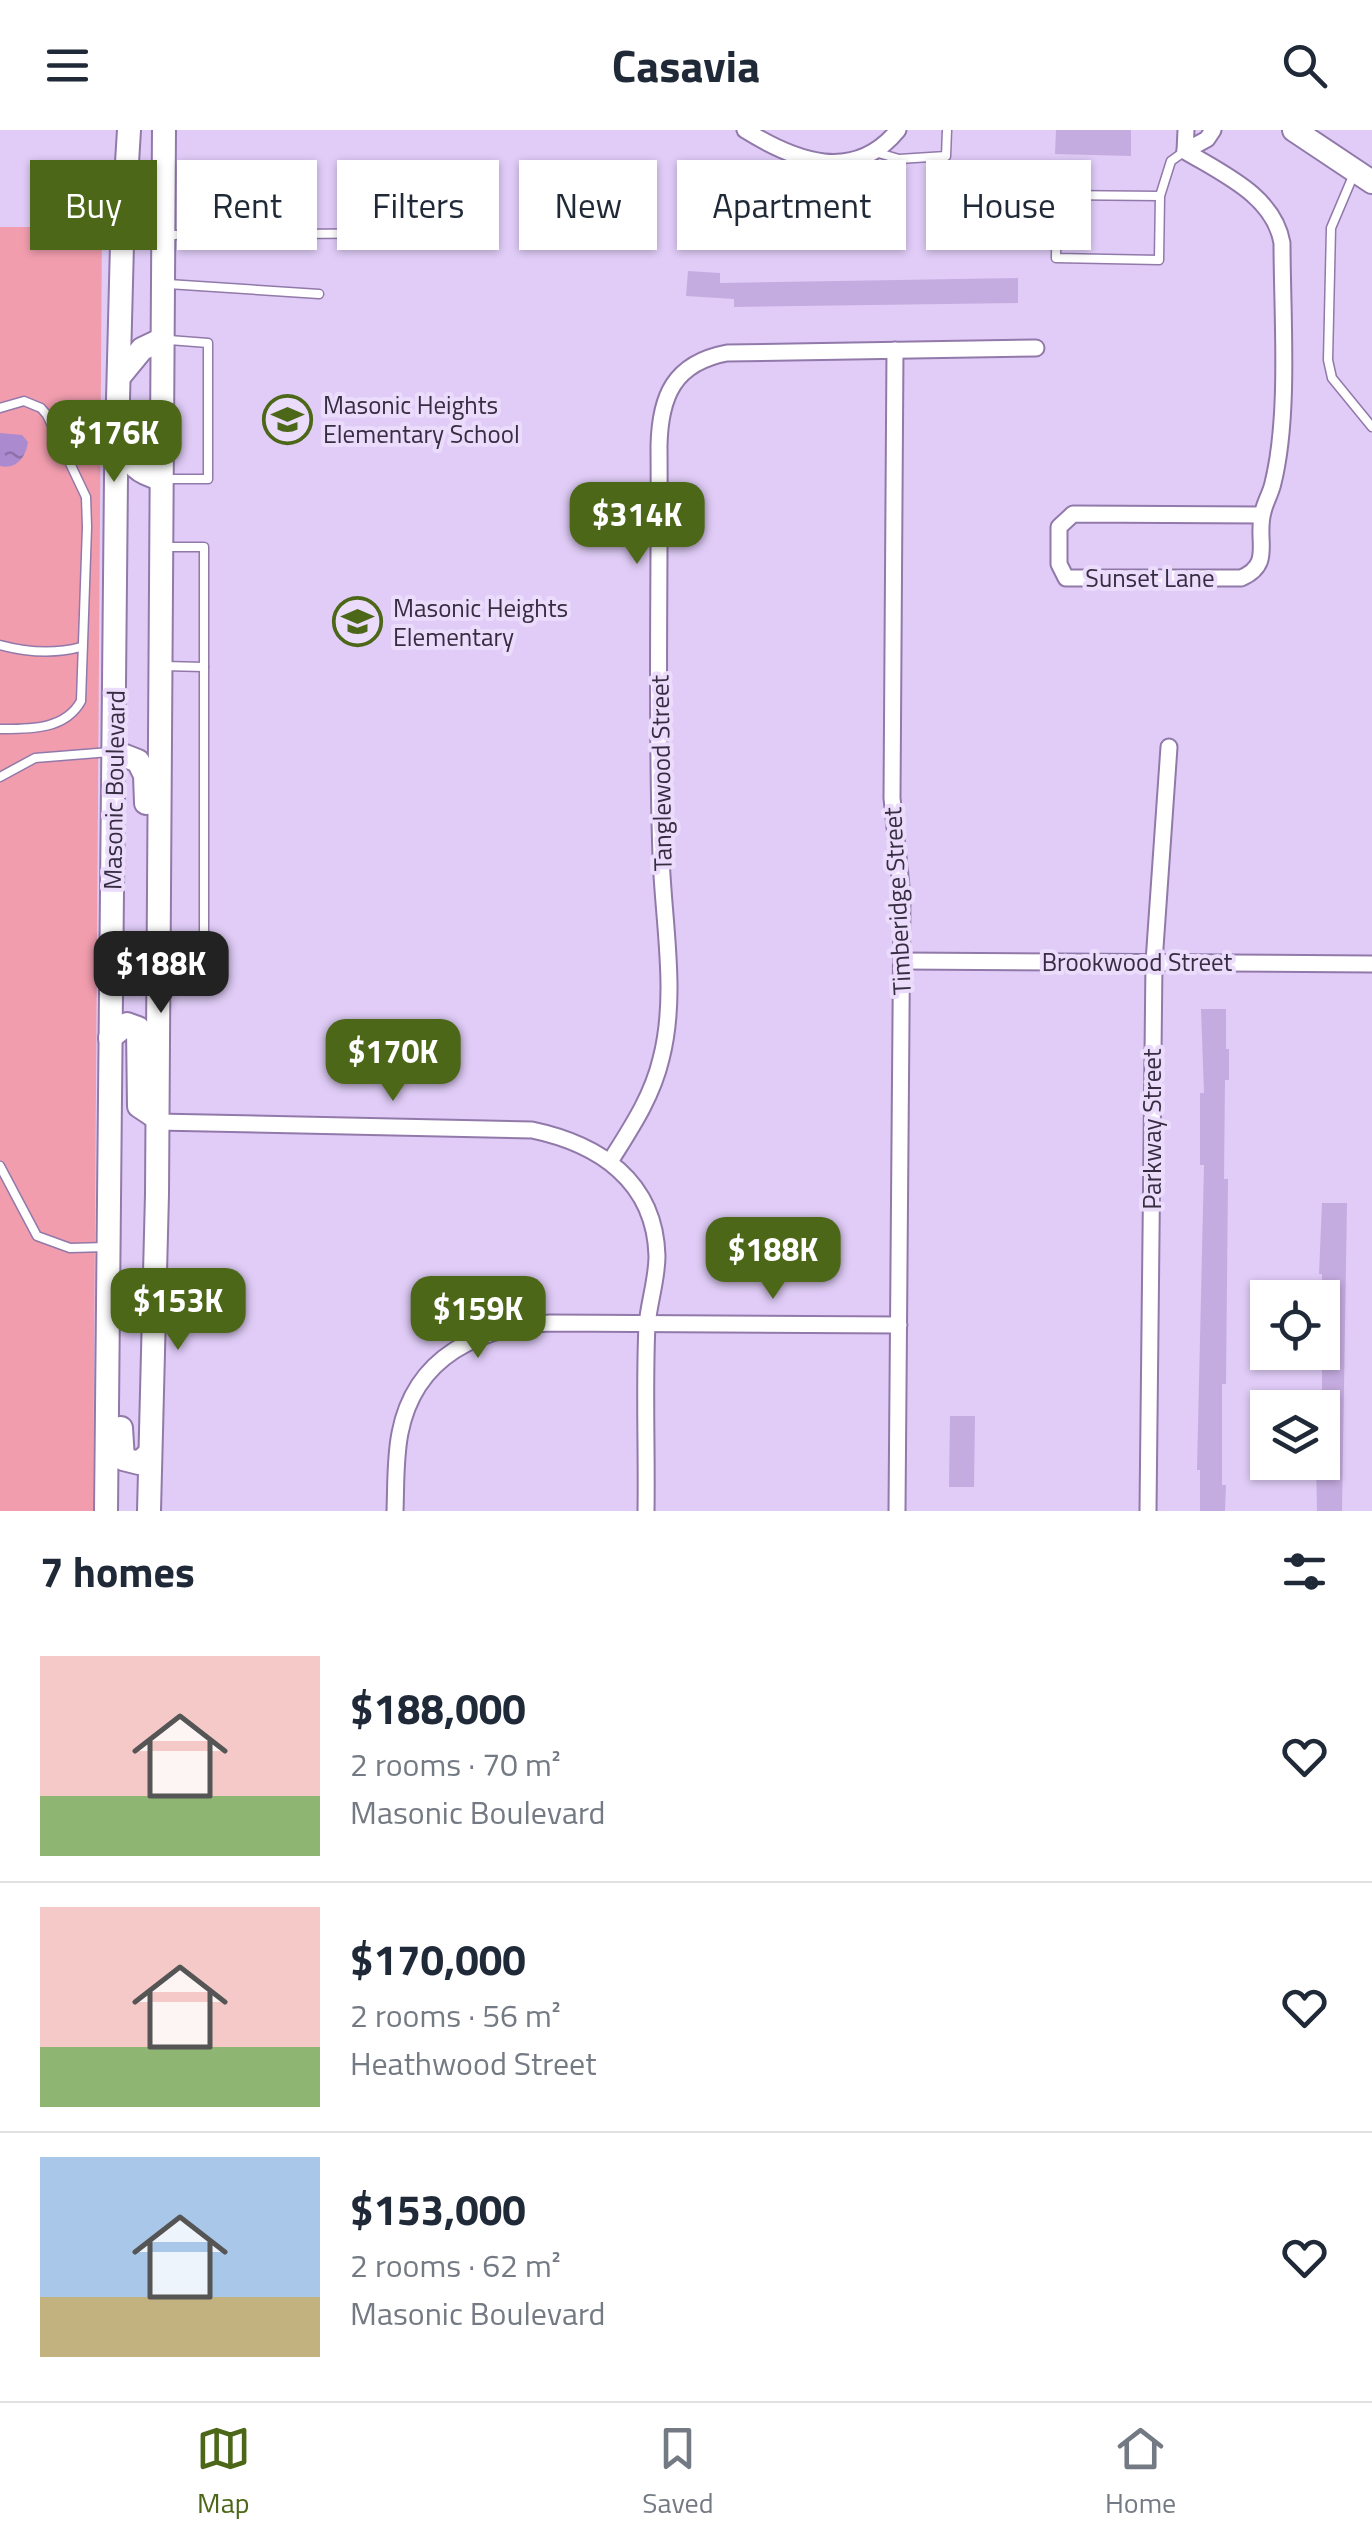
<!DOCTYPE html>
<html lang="en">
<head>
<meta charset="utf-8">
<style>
	:root { --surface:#fff; --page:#f2f2f3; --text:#1f2937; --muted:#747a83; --line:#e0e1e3; --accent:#4d6719 }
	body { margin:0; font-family:"Titillium Web",sans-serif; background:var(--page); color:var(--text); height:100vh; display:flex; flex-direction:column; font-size:38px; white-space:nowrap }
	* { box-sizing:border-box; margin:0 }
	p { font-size:32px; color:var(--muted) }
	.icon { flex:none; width:55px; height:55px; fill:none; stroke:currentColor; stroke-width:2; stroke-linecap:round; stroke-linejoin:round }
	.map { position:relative; height:1381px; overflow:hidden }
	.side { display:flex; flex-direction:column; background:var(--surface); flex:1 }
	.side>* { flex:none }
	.top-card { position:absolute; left:30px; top:30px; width:1312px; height:90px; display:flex; gap:20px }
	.controls { position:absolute; left:1250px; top:1150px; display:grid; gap:20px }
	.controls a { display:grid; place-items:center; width:90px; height:90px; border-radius:0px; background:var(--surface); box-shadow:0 2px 8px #0004; font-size:50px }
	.price { position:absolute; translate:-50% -85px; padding:0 22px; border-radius:20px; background:var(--accent); color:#fff; font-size:32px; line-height:65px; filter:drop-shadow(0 2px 5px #0008) }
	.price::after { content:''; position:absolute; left:50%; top:60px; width:30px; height:22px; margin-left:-15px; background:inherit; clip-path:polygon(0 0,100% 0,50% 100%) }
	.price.selected { background:#222; color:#fff }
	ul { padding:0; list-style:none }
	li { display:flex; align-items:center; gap:30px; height:250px; padding:0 40px }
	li+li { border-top:2px solid var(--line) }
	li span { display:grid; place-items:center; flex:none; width:280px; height:200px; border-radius:0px; color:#555 }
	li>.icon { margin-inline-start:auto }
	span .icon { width:120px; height:120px; fill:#fffc; stroke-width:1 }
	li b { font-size:42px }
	h2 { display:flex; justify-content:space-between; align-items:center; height:120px; padding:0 40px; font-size:42px }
	.tag { padding:0 35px; border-radius:0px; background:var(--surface); box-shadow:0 2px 8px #0004; font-size:35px; line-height:90px }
	.tag.selected { background:var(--accent); color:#fff }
	header { display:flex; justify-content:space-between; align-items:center; height:130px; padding:0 40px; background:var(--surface); font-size:45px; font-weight:700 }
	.menu { display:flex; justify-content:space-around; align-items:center; height:140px; border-top:2px solid var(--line); background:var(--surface); font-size:28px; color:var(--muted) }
	.menu a { display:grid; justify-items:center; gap:5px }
	.menu .selected { color:var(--accent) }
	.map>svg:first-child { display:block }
	.grass { fill:#f19dae }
	.water { fill:url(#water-ripples) }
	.building { fill:#c5ace0 }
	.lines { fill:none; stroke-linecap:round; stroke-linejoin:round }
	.service-casing { stroke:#9179aa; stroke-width:11 }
	.minor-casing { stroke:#9179aa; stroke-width:19 }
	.secondary-casing { stroke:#9179aa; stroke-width:26 }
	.service { stroke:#fff; stroke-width:8 }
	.minor { stroke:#fff; stroke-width:15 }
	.secondary { stroke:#fff; stroke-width:22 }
	.labels { text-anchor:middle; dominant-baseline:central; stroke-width:8; stroke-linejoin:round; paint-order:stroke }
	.poi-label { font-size:25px; fill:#372d42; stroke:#ebdcfc; text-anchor:start }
	.street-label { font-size:25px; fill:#372d42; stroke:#ebdcfc }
</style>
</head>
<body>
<header><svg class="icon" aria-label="menu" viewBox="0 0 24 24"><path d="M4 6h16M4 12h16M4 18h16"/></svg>Casavia<svg class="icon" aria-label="search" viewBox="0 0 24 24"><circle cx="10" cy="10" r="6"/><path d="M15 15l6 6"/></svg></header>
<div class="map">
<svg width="1372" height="1381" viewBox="0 0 1372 1381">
	<defs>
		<pattern id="water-ripples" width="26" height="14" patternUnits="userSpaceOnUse" patternTransform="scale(2.5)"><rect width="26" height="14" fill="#ac8acf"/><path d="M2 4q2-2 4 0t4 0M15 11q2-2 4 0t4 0" fill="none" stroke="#8d71aa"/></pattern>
	</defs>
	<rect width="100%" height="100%" fill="#e0ccf7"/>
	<polygon class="grass" points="0,97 102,97 93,1381 0,1381"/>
	<path class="water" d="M0 303 22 305 28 312C26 327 16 340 0 336Z"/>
	<g class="building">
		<polygon points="1056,0 1131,0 1131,26 1055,24"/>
		<polygon points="688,141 720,143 720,153 1018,148 1018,173 734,177 734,169 686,166"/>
		<polygon points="1201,879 1226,879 1226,919 1229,919 1229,950 1225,950 1224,1049 1228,1049 1226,1254 1222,1254 1222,1355 1226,1355 1225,1381 1200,1381 1200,1340 1197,1340 1204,1035 1200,1035 1200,963 1204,963"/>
		<polygon points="1322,1073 1347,1073 1342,1381 1317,1381 1316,1332 1322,1332 1322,1144 1319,1144"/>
		<polygon points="950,1286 975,1286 974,1357 949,1357"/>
	</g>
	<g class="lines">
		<defs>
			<g id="service">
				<polyline points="875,22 899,29 946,26 947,0"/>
				<polyline points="1353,46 1331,98 1328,230 1332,248 1372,297"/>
				<polyline points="1160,66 1057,65 1056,128 1159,130 1160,66 1171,31 1185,21"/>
				<polyline points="168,105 428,103"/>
				<polyline points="168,154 319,164"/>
				<path d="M0 278 24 271 41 278 47 285 86 367 87 397 81 571C65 600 30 599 0 599"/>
				<polyline points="166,349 208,349 208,213 169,210"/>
				<path d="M0 515C26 522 55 524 81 517"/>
				<polyline points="164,536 204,537"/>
				<polyline points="0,647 35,628 110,622"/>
				<polyline points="163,840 204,838 204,417 165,417"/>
				<polyline points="0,1036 37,1106 70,1118 107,1117"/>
			</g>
			<g id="minor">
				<path d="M745 0C795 31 854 54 898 0"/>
				<polyline points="1186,0 1185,21 1207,9 1213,0"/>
				<path d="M1185 21C1223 44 1274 66 1282 113 1282 184 1290 285 1273 353 1271 363 1265 372 1263 382 1255 410 1274 434 1241 448H1066L1059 434V397L1073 384 1262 385"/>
				<polyline points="895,220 892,668 902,766 897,1381"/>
				<polyline points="902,831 1372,834"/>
				<path d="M157 992 532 1000C599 1014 655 1051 657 1126 657 1149 649 1172 647 1195 644 1257 647 1319 646 1381"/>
				<path d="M611 1030C631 998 652 967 661 929 678 864 663 791 661 725 656 589 660 452 659 316 660 266 674 233 727 223L1036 218"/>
				<path d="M395 1381C396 1355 395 1328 400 1303 415 1226 479 1197 550 1193L899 1195"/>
				<polyline points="1148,1381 1154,832 1169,617"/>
			</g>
			<g id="secondary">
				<polyline points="1294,0 1372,52"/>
				<polyline points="119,247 142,219 163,209"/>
				<path d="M121 312C130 335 138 343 162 349"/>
				<polyline points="115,622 138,631 145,645 146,673"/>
				<polyline points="110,908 127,894 138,898 139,976 157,988"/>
				<polyline points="121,1298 123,1329 139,1333 149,1324"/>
				<polyline points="106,1381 116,347 122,114 129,0"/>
				<polyline points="149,1381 157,1064 164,0"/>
			</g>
		</defs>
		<use href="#service" class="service-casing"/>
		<use href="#minor" class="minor-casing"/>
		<use href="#secondary" class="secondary-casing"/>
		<use href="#service" class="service"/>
		<use href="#minor" class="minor"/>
		<use href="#secondary" class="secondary"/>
	</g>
	<defs>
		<symbol id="school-ring" viewBox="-11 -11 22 22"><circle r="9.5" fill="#ebdcfc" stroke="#4d6719" stroke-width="1.5"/><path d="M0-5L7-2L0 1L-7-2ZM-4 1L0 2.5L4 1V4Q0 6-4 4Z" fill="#4d6719"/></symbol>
	</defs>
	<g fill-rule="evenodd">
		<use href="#school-ring" x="260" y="262" width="55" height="55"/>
		<use href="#school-ring" x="330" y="464" width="55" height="55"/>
	</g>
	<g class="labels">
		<g class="poi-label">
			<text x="323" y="275">Masonic Heights<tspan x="323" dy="29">Elementary School</tspan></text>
			<text x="393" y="478">Masonic Heights<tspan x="393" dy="29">Elementary</tspan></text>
		</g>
		<g class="street-label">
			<text x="1150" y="448">Sunset Lane</text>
			<text transform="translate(661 643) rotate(-91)">Tanglewood Street</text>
			<text transform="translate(114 660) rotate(-89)">Masonic Boulevard</text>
			<text transform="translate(897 771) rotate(-93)">Timberidge Street</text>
			<text x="1137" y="832">Brookwood Street</text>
			<text transform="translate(1152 999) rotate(-90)">Parkway Street</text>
		</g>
	</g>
</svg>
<div class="controls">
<a><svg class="icon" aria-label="locate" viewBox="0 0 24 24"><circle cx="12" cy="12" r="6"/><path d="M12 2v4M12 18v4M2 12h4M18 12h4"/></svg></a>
<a><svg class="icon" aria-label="layers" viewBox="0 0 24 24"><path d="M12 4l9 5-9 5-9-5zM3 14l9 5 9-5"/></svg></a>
</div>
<b class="price" style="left:114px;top:355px">$176K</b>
<b class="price" style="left:637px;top:437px">$314K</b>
<b class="price selected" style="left:161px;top:886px">$188K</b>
<b class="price" style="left:393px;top:974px">$170K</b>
<b class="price" style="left:773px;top:1172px">$188K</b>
<b class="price" style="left:178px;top:1223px">$153K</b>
<b class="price" style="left:478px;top:1231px">$159K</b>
<div class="top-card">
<a class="tag selected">Buy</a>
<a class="tag">Rent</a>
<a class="tag">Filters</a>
<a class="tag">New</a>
<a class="tag">Apartment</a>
<a class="tag">House</a>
</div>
</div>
<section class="side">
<h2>7 homes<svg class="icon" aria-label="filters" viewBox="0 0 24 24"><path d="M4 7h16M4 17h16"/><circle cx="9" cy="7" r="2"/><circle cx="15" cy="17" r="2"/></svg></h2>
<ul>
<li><span style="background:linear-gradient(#f6c9c9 70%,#8fb573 0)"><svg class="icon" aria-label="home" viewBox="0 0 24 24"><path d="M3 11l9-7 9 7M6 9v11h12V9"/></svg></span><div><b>$188,000</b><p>2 rooms · 70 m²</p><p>Masonic Boulevard</p></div><svg class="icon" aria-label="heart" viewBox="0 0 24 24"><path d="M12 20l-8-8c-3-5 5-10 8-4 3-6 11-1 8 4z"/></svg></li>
<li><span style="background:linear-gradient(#f6c9c9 70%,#8fb573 0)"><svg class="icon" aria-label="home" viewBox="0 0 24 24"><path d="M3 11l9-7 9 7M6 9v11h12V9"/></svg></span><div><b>$170,000</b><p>2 rooms · 56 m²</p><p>Heathwood Street</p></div><svg class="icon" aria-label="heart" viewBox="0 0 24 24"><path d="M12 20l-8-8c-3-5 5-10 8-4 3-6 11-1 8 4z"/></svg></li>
<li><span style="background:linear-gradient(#a9c7e8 70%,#c2b280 0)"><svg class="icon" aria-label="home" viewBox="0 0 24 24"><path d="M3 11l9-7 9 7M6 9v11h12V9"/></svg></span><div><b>$153,000</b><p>2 rooms · 62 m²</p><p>Masonic Boulevard</p></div><svg class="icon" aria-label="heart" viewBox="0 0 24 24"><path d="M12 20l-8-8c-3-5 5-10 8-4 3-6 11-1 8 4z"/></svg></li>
</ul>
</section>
<nav class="menu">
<a class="selected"><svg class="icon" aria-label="map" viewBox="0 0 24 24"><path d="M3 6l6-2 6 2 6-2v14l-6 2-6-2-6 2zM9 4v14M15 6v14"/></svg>Map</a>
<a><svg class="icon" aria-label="saved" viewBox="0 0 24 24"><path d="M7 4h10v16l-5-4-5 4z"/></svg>Saved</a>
<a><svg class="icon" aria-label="home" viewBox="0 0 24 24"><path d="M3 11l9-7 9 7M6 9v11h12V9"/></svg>Home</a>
</nav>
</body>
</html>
